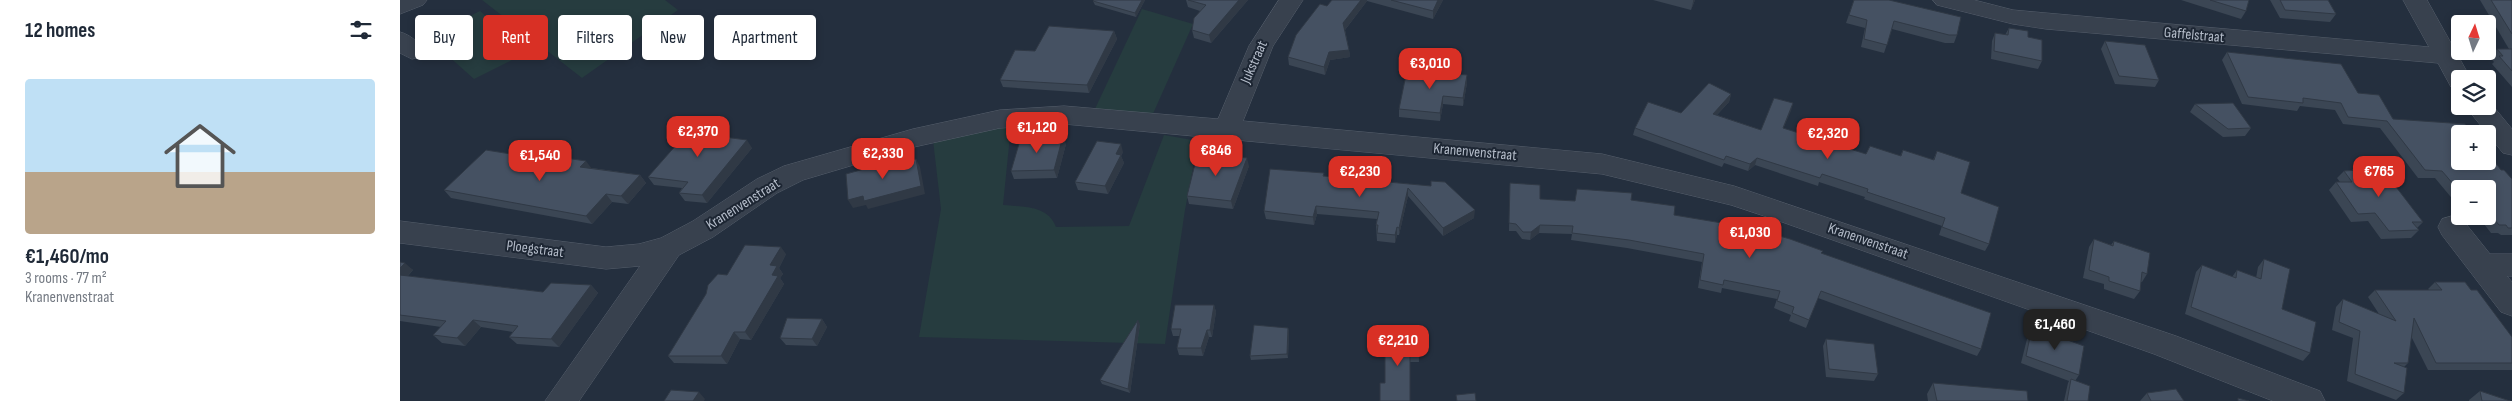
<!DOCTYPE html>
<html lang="en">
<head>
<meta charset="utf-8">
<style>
	:root { --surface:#fff; --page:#f2f2f3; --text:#1f2937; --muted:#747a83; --accent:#d93025 }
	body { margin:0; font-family:"Sofia Sans Condensed",sans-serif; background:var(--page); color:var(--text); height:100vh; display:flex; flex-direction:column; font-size:19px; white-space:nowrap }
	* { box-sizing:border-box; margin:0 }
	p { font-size:16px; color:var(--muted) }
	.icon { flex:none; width:28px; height:28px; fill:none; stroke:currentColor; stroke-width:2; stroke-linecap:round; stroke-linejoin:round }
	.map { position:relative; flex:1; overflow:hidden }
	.panel { display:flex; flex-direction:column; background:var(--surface); width:400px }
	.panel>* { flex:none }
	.top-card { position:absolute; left:15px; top:15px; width:475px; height:45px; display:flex; gap:10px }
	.needle { width:32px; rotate:4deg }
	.tools { position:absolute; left:2051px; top:15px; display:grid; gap:10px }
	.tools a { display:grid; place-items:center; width:45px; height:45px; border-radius:5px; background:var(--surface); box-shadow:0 2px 8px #0003; font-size:25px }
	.price { position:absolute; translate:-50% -42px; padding:0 11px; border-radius:10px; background:var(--accent); color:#fff; font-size:16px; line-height:32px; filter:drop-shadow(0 1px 2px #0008) }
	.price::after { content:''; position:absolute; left:50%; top:30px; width:15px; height:11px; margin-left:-8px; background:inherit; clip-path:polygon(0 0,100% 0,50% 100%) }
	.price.on { background:#222; color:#fff }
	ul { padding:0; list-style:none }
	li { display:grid; align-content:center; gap:10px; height:265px; padding:0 25px }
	li span { display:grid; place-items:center; height:155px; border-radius:5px; color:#555 }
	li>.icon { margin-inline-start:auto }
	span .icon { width:90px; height:90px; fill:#fffc; stroke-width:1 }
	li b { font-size:21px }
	h2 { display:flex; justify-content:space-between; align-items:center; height:60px; padding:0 25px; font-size:21px }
	.pill { padding:0 18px; border-radius:5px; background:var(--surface); box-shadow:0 2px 8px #0003; font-size:18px; line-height:45px }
	.pill.on { background:var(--accent); color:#fff }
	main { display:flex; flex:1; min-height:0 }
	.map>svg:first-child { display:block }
	.green { fill:#263c3f }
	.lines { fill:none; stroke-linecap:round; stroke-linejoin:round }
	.minor-casing { stroke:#565f6c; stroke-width:1 }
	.minor { fill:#38414e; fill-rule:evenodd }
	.wall { fill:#3b4654 }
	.shaded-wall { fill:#303945 }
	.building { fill:#455162; stroke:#303945 }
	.labels { text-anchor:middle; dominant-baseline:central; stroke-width:4; stroke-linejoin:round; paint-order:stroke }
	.street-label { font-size:15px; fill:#b4bcc9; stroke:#1d2633 }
</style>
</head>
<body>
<main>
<section class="panel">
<h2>12 homes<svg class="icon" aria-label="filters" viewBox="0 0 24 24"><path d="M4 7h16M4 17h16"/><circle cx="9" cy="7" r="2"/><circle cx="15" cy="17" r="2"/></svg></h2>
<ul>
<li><span style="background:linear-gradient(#bfe0f5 60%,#b9a48a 0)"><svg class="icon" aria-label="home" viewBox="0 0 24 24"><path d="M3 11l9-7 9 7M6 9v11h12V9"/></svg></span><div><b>€1,460/mo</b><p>3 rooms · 77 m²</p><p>Kranenvenstraat</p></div></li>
</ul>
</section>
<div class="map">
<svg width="2112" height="401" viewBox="0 0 2112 401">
	<rect width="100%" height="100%" fill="#242f3e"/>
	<g class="green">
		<polygon points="82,0 265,0 278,10 182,78"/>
		<polygon points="742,9 793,24 752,116 694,111"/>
		<polygon points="80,11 128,52 74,79 27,37"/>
		<path d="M611 126 603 205C623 207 648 205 656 227L729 226 764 135 798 141 785 210 765 344 519 337 541 209 533 140Z"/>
	</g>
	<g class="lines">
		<defs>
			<g id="minor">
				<polygon points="0,0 27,0 23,5 0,14"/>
				<polygon points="879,0 903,0 873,46 843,121 1202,154 1334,186 1776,336 1920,391 1925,401 1873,401 1754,354 1382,222 1331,205 1202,174 664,124 600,128 514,147 403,180 377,193 313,237 279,255 179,401 145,401 240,266 206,269 0,243 0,221 206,247 239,244 261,238 293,221 357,179 384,166 513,129 600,110 664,106 818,119 849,46"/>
				<polygon points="1533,0 1574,0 1613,10 1646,13 2029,47 2003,0 2027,0 2071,79 2060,79 2060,89 2051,87 2038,63 1646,29 1613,24 1537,5"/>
				<path d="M0 32C11 35 18 42 24 51L21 57 12 59 0 53Z"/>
				<polygon points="2088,100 2112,129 2112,155 2103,153 2065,106 2088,106"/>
				<polygon points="2052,216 2062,219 2090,254 2112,254 2112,276 2107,276 2112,282 2112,316 2101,312 2042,235 2038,227 2042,219"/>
			</g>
		</defs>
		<use href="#minor" class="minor-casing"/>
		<use href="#minor" class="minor"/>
	</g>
	<g class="wall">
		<polygon points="694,0 745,0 736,17 695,5 693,1"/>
		<polygon points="786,0 848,0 811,43 794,38 792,30 800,11 788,7"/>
		<polygon points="932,0 1043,0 1033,19 967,1 945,30 949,50 950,57 930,60 925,75 889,65 888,57"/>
		<polygon points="1253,0 1295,0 1291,10"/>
		<polygon points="1454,0 1557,35 1554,43 1545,43 1492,29 1484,53 1461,47 1465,28 1446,23"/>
		<polygon points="1781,0 1849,0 1846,11 1841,19"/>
		<polygon points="1870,0 1928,0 1936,14 1930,22 1880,18"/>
		<polygon points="2080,0 2112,0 2112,49 2109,49"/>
		<polygon points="1609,28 1628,37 1642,61 1638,69 1591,59 1592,41 1595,33 1605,35"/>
		<polygon points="714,31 717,39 689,93 603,87 600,80 635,51"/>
		<polygon points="1705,41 1759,80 1755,87 1715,84 1701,49"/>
		<polygon points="2097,49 2112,49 2112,87 2092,64 2094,62 2090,57"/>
		<polygon points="1827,52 1958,93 1993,119 2101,170 2112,179 2112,235 2101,235 2098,233 2091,233 2080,219 2074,216 2088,216 2088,189 2060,189 2060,208 2035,178 2018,178 1980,128 1943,124 1935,110 1900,106 1897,111 1842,104 1822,60"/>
		<polygon points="1067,83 1063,106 1043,104 1040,121 999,117 999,109"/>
		<polygon points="1331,94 1329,102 1317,115 1361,130 1393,103 1383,129 1466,154 1500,156 1503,150 1533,160 1537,151 1589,244 1585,251 1539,235 1542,226 1464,199 1465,197 1419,182 1418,186 1355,165 1348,171 1324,163 1322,167 1233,135 1235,128 1281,113"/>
		<polygon points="1795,104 1851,128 1845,136 1823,137 1790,112"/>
		<polygon points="327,128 320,136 352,148 307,203 285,201 279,193 282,188 254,185 248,177"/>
		<polygon points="666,144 657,178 614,179 611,171"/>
		<polygon points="723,152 721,156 724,163 708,194 678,190 675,182"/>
		<polygon points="849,166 833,209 789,204 787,196"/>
		<polygon points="1956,166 2023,222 2017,228 2019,230 2011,238 1981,239 1968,221 1951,222 1929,190 1936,182 1940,182 1937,178 1944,171 1952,170"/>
		<polygon points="192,168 240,175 246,183 228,204 212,202 192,224 51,198 44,190"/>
		<polygon points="924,173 924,176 1031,186 1074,218 1043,236 1008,196 999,235 997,235 995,243 977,241 976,225 977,219 917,214 914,225 866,219 864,211"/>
		<polygon points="1110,183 1140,199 1175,201 1231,200 1274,215 1421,253 1581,349 1577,356 1418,298 1406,328 1389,321 1391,315 1374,308 1377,299 1322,288 1321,293 1298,288 1302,262 1227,248 1171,240 1172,234 1139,233 1130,240 1122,239 1116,231 1109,231"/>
		<polygon points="1694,239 1711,245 1714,241 1747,274 1742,282 1741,282 1740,291 1734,299 1704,289 1704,284 1683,278 1689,247"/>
		<polygon points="386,254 379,268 383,274 380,278 384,284 351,340 340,339 327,364 274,363 268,356 327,275"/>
		<polygon points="1864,259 1882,309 1910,353 1903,361 1785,314 1796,272 1802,265 1832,277 1837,270 1856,278 1858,267"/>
		<polygon points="0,262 13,270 8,276 143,292 191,285 198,293 159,347 117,344 109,337 113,332 81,327 65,346 42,343 33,335 41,327 0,321"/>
		<polygon points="2035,282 2071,290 2112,337 2112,370 2028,370 2011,336 2008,363 2004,367 2004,393 1996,400 1947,381 1953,338 1932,330 1936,307 1943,299 1979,314 1968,297 1975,290 2029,290 2028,289"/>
		<polygon points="814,305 816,312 812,337 809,337 803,356 779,355 777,348 780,336 773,336 771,329"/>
		<polygon points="422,319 427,327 417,346 386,345 380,338"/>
		<polygon points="740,324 730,393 702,384 700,380"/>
		<polygon points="1632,327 1679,375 1675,381 1688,401 1664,401 1668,383 1669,381 1621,363 1628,335"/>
		<polygon points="888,328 889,332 888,358 851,360 850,356"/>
		<polygon points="1018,334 1019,362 1010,362 985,383"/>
		<polygon points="1426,339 1478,374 1474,381 1426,377 1423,346"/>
		<polygon points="1533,383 1628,401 1528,401 1527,394"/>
		<polygon points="2080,391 2110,401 2069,401 2069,400"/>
		<polygon points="1747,393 1784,401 1740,401"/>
	</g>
	<g class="shaded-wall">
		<polygon points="742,0 745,0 736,17 735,13"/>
		<polygon points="839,0 848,0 811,43 809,35"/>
		<polygon points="961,0 967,0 967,1 944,31 943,23"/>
		<polygon points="1038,0 1043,0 1033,19 1033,11"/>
		<polygon points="1293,0 1295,0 1291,10 1293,2"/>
		<polygon points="714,31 717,39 689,93 687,85"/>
		<polygon points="949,50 950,57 930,60 925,75 924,67 929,52"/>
		<polygon points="1067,75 1067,83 1063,106 1063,98"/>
		<polygon points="1331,94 1329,102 1311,121 1313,114"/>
		<polygon points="1043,96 1043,104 1040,121 1040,113"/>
		<polygon points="1393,103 1391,111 1380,136 1383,128"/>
		<polygon points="321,120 327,128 315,143 309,135"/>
		<polygon points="663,136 666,144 657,178 654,170"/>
		<polygon points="347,140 352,148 307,203 302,195"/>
		<polygon points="721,144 723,152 721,156 724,163 708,194 705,186 716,154"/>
		<polygon points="847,158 849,166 833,209 831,201"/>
		<polygon points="1357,158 1355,165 1348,171 1350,164"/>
		<polygon points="516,159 520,167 525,194 468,209 466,205 453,208 448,200"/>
		<polygon points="186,161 192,169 180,167"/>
		<polygon points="240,175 246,183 228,204 221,196"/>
		<polygon points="1008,188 1008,196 999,235 999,228"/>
		<polygon points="206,194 212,202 192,224 186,216"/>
		<polygon points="916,206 917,214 914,225 913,217"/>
		<polygon points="1075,210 1074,218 1043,236 1043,228"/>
		<polygon points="1140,225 1139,233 1130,240 1131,232"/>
		<polygon points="997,227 997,235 995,243 995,235"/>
		<polygon points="381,247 386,254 379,268 383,274 380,278 384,284 351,340 345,332 372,275 370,265"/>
		<polygon points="5,263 13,270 2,282 0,280 0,268"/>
		<polygon points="191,285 198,293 159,347 151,339"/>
		<polygon points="814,305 816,312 812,337 810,330"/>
		<polygon points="422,319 427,327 417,346 412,339"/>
		<polygon points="73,320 81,327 65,346 57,338"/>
		<polygon points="738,320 740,324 730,393 728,389"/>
		<polygon points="888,328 889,332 888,358 887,354"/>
		<polygon points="807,330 809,337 803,356 801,348"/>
		<polygon points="334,332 340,339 327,364 321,356"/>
		<polygon points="299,392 305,399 304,401 293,401"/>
	</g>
	<g class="building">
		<polygon points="694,0 742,0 735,13 693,1"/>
		<polygon points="788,0 839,0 809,35 792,30 794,18 806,5"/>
		<polygon points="932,0 961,0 943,23 949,50 929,52 924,67 888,57 896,35 920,4 927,6"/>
		<polygon points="991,0 1038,0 1033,11"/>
		<polygon points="1454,0 1489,0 1561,17 1557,35 1549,35 1494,21 1487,45 1464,39 1467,20 1449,15"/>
		<polygon points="1810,0 1849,0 1846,11"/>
		<polygon points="1880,0 1928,0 1936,14 1885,10"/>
		<polygon points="2091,0 2112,0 2112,34"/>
		<polygon points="649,26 714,31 687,85 600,80 615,50 635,51"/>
		<polygon points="1609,28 1628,31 1628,37 1642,40 1642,61 1594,51 1595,33 1608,35"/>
		<polygon points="1705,41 1745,45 1759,80 1719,76"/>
		<polygon points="2097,49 2112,49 2112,71 2099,56 2103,56"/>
		<polygon points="1827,52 1941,64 1958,93 1979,95 1993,119 2065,124 2073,134 2060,134 2060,161 2088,161 2088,153 2101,170 2104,170 2112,179 2112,228 2108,228 2106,225 2099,225 2088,212 2088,189 2060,189 2060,192 2042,171 2025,170 1987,121 1948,117 1941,103 1903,98 1903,103 1848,97"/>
		<polygon points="1007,70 1067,75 1063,98 1043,96 1040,113 999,109"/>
		<polygon points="1309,83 1331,94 1313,114 1361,130 1374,98 1393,103 1383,128 1466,154 1470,146 1501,156 1503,150 1534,160 1537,151 1570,162 1561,193 1599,207 1589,244 1542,227 1545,218 1467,192 1468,189 1422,174 1420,178 1357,158 1350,164 1326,156 1324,160 1235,128 1248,102 1281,113"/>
		<polygon points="1833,103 1851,128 1828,129 1795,104"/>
		<polygon points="300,118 321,120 309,135 347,140 302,195 279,193 288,182 248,177"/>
		<polygon points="663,136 654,170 611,171 621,137"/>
		<polygon points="697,141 721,144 716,154 721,155 705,186 675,182"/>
		<polygon points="86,150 148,160 152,156 186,161 180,167 240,175 221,196 206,194 186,216 44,190"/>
		<polygon points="800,153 847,158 831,201 787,196 794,168"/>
		<polygon points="516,159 521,186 464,201 463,196 448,200 446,174 493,161 494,165"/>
		<polygon points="1956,166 1980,166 2023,222 2012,222 2019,230 1989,231 1975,213 1958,214 1936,182 1952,182 1944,171 1959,170"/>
		<polygon points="870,169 924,173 923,176 1031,186 1031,181 1045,182 1075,210 1043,228 1008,188 999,228 997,227 995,235 977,233 978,225 976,225 979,212 916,206 913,217 864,211"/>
		<polygon points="1110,183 1140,185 1140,199 1175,201 1177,189 1232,193 1231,200 1275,206 1274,215 1352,228 1390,239 1423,251 1421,253 1591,313 1581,349 1421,291 1409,320 1392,313 1394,307 1377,301 1380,291 1324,280 1323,285 1300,280 1304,254 1229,240 1172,233 1173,226 1140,225 1131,232 1123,232 1116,224 1109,223"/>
		<polygon points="1694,239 1713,246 1714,241 1750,253 1747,274 1742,272 1740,291 1709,281 1709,277 1689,270"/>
		<polygon points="345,245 381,247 370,265 377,266 372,275 378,276 345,332 334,332 321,356 268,356 306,294 308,285 318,274 327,275"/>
		<polygon points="1864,259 1890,269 1882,309 1916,322 1910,353 1791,307 1802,265 1836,278 1837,270 1861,279"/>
		<polygon points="0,262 5,263 0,268"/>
		<polygon points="0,275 143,292 151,283 191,285 151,339 109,337 118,326 73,320 57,338 33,335 46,321 0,315"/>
		<polygon points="2035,282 2065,282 2071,290 2077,290 2112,337 2112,363 2036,363 2014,318 2008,363 1994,363 2007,368 2004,393 1955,374 1960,331 1939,322 1943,299 1996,321 1975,290 2042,290"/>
		<polygon points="775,305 814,305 810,330 807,330 801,348 777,348 781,329 771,329"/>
		<polygon points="387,318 422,319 412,339 380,338"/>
		<polygon points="738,320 728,389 700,380"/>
		<polygon points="854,325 888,328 887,354 850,356"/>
		<polygon points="1632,327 1684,346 1679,375 1626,356"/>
		<polygon points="1018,334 1019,356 1010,356 1010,401 980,401 980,383 985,383 985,335"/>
		<polygon points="1426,339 1474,344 1478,374 1429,369"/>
		<polygon points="1671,379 1690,386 1688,401 1667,401"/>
		<polygon points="1533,383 1627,391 1628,401 1537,401"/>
		<polygon points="1776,389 1784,401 1751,401 1747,393"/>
		<polygon points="271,390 299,392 293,401 264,401"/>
		<polygon points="2080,391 2110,401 2082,401"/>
		<polygon points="1075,393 1076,401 1057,401 1056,395"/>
		<polygon points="1838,398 1849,401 1838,401"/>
	</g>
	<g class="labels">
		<g class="street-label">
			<text transform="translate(1794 35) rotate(5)">Gaffelstraat</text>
			<text transform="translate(854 62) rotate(-66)">Jukstraat</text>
			<text transform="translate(1075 152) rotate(5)">Kranenvenstraat</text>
			<text transform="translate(343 204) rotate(-32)">Kranenvenstraat</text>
			<text transform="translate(1468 241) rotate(19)">Kranenvenstraat</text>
			<text transform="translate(135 249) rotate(7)">Ploegstraat</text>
		</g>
	</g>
</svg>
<div class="tools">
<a><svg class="needle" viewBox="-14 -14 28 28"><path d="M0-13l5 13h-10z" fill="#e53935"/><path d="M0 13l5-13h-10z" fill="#747a83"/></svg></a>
<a><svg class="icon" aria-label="layers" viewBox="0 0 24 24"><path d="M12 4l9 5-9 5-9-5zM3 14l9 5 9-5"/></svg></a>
<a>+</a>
<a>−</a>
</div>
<b class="price" style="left:1030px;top:90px">€3,010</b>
<b class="price" style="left:637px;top:154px">€1,120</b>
<b class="price" style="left:298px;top:158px">€2,370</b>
<b class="price" style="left:1428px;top:160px">€2,320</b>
<b class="price" style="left:816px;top:177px">€846</b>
<b class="price" style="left:483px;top:180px">€2,330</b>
<b class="price" style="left:140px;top:182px">€1,540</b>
<b class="price" style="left:960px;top:198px">€2,230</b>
<b class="price" style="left:1979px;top:198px">€765</b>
<b class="price" style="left:1350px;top:259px">€1,030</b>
<b class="price on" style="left:1655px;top:351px">€1,460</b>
<b class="price" style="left:998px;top:367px">€2,210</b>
<div class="top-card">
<a class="pill">Buy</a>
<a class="pill on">Rent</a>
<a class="pill">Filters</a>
<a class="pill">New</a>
<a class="pill">Apartment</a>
</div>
</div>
</main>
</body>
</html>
